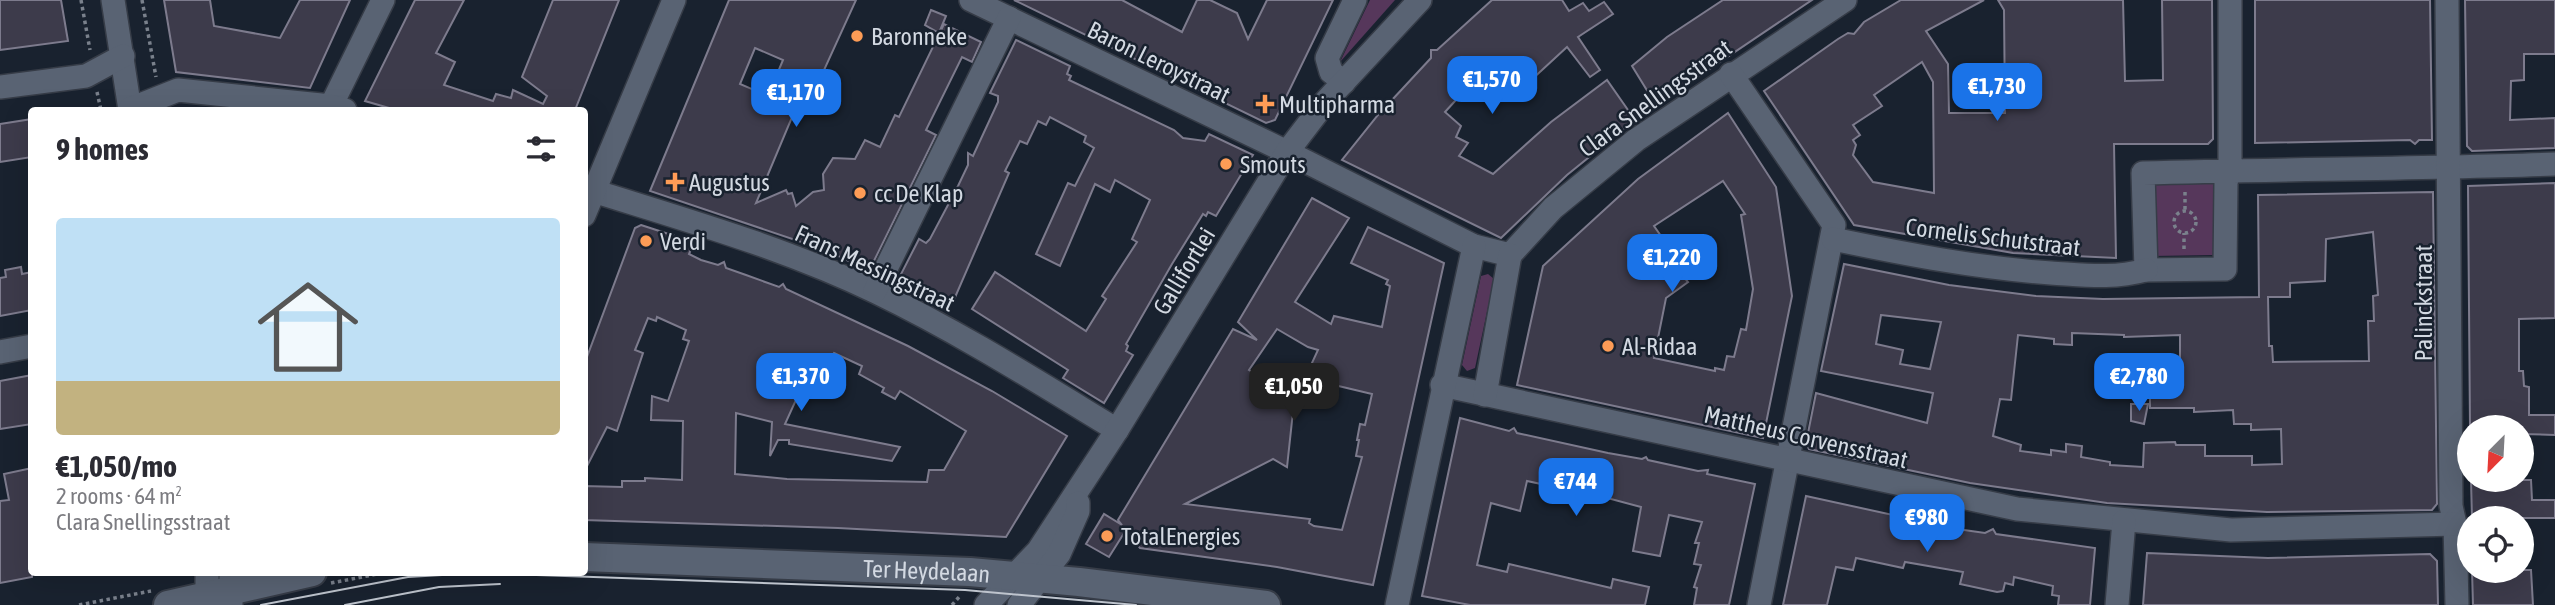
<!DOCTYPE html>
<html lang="en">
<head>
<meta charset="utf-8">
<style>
	:root { --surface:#fff; --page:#f7f7f7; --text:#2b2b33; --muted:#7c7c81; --line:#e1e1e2; --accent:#1a73e8 }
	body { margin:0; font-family:"Asap Condensed",sans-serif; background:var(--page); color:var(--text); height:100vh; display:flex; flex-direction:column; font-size:26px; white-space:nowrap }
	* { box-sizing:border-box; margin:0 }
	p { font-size:23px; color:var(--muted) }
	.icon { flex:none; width:38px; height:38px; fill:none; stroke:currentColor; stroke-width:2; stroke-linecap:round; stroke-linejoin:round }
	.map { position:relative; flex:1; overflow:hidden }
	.drawer { position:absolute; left:28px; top:107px; width:560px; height:469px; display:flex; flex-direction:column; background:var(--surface); border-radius:7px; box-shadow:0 7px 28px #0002 }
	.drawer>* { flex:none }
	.needle { width:46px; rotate:204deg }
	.controls { position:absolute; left:2457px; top:415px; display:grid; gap:14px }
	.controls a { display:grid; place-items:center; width:77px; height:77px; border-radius:50%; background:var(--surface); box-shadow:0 7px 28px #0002; font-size:35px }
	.price { position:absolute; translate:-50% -60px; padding:0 16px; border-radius:14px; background:var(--accent); color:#fff; font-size:23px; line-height:46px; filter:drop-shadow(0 2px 4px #0008) }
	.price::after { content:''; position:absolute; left:50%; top:42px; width:21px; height:16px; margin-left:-10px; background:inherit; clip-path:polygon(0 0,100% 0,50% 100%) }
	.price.active { background:#222; color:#fff }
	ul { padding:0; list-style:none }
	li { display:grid; align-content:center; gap:14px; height:371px; padding:0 28px }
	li+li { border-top:2px solid var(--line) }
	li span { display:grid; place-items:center; height:217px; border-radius:7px; color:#555 }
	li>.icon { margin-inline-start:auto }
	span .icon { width:126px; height:126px; fill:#fffc; stroke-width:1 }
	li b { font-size:30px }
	h2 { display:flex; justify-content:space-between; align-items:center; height:84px; padding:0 28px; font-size:30px }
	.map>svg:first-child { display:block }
	.green { fill:#56375b }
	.building { fill:#3d3b4b; stroke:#7d7b8d; stroke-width:2; fill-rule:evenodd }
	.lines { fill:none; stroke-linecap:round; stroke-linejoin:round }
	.minor-casing { stroke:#363c47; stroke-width:26 }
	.tertiary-casing { stroke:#363c47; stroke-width:32 }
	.path { stroke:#7a818c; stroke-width:3.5; stroke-dasharray:3.5 3.5; stroke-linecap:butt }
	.minor { stroke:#596373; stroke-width:23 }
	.tertiary { stroke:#596373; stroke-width:28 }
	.tram { stroke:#bec4cd; stroke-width:2 }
	.poi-dot { fill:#fd9c56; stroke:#19222f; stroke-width:2.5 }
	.labels { text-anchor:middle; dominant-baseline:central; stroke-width:5; stroke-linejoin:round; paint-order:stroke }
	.poi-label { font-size:24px; fill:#d3d9e2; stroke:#19222f; text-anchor:start }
	.street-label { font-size:24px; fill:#d3d9e2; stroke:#19222f }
</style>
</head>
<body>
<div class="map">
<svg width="2555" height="605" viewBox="0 0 2555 605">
	<rect width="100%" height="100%" fill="#19222f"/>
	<g class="green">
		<polygon points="1370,0 1395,0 1340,62"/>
		<polygon points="2151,181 2216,182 2215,255 2152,256"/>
		<polygon points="1488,274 1494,279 1475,368 1467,371 1462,365 1481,276"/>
	</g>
	<g class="building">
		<polygon points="0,0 61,0 68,41 0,50"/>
		<polygon points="164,0 210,0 214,26 280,38 300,0 350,0 310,88 176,72"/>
		<polygon points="415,0 464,0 436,53 455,62 444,85 493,101 496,94 511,98 513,90 543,104 547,96 522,77 553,0 619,0 575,110 396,110 365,101"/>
		<path d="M729 0H856L804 114 795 110 756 203 786 190 788 194 792 193 796 206 813 192 824 190 823 174 833 158 855 159 865 140 880 147 895 115 899 117 944 24 981 42 972 62 962 57 926 130 936 135 869 271 828 251 650 191ZM755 48 783 60 768 96 740 84Z"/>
		<polygon points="1014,0 1122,0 1182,32 1197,0 1210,0 1237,13 1248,39 1267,0 1333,0 1275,120 1266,123"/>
		<polygon points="1492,0 1562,0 1569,11 1583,3 1589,11 1604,2 1613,14 1578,37 1600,70 1590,77 1567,47 1517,93 1493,72 1472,94 1466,89 1445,112 1461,126 1456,137 1468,143 1459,156 1493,174 1551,122 1607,80 1635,120 1567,175 1501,238 1342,160 1378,115 1431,58 1431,50 1437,50"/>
		<polygon points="1723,0 1812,0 1656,105 1632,66 1667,37"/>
		<path d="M1901 0H1984L1926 31 1948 64 1949 113H2005L2004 10 1998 0H2123L2125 81 2163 80 2162 0H2212L2213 139 2208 144H2114L2116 258 2013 253 1854 225 1764 91 1838 39 1848 33 1854 34 1864 22ZM1922 62 1933 82 1934 193 1873 182 1853 155 1856 145 1853 140 1860 135 1853 125 1882 106 1874 95Z"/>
		<polygon points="2255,0 2430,0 2432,140 2419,140 2415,144 2410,140 2255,143"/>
		<polygon points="2465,0 2555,0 2555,54 2524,54 2524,80 2511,81 2510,120 2555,118 2555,148 2472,151 2467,146"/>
		<polygon points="931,10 946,16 939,33 925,25"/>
		<polygon points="1016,40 1070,66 1067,74 1071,76 1069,80 1174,130 1183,138 1205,141 1209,134 1253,155 1216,216 1208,212 1206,216 1203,214 1172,264 1126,344 1128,346 1126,351 1133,355 1104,403 1063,378 1068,370 972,309 995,272 1086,331 1106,299 1102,296 1137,242 1132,239 1150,200 1115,180 1110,192 1095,184 1060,266 1036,254 1068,183 1075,186 1094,148 1084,142 1086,136 1050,117 1046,125 1038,121 1027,144 1020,141 1005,171 1009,173 953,302 943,299 938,306 900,287 898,280 919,239 926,243 930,239 958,186 968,165 968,153 973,156 998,102 998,96 990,93"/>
		<path d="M1728 113 1776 187 1792 296 1763 438 1517 385 1543 266 1638 179ZM1723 181 1745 214 1741 215 1753 289 1746 330 1741 329 1734 357 1727 356 1724 370 1715 368V371L1654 358 1666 298 1688 282 1683 276 1687 273 1654 226Z"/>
		<polygon points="32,119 32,157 0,162 0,124"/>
		<polygon points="2555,183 2555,318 2519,319 2519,371 2523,371 2524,386 2529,387 2529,415 2555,415 2555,435 2522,434 2522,427 2470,427 2468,186"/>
		<path d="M2433 192 2437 504 2432 510 2267 512 2107 503 1970 483 1809 449 1806 443 1816 393 1927 423 1933 393 1821 371 1844 264 1949 285 2036 296 2103 299 2259 297 2258 195ZM2373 232 2378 295 2373 296 2374 321H2368L2369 361 2273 362 2272 346H2269L2268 297H2290V283L2325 281 2326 239ZM1881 315 1941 322 1930 369 1900 364 1903 350 1876 344ZM2072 333 2124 335V337L2180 335V381H2150V408H2194V412L2233 410 2234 424H2251V430L2281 429 2282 464 2252 465V456H2205V445H2176L2175 442 2144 443 2143 467 2110 465V462L2081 457 2082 446 2066 444V452L2051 450V455L2020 451 2021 445 1993 436 2000 399 2011 400 2018 335 2054 339V344L2072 345Z"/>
		<path d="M1312 198 1349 218 1295 302 1331 324 1334 316 1382 327 1390 286 1386 284 1388 280 1351 263 1368 227 1444 263 1373 585 1277 567 1140 548 1126 530 1109 557 1086 544 1104 514 1122 525 1118 520 1233 329 1257 340 1238 322ZM1277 329 1308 347 1318 350 1305 378 1372 394 1365 425 1360 424 1357 440H1359L1356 456 1362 457 1342 530 1314 526 1309 523 1310 519 1185 504 1273 459 1287 467 1295 393 1281 390 1249 370Z"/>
		<path d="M641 225 687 240 686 245 692 247 689 254 701 260 718 265 724 262 726 268 746 275 779 287 783 284 786 289 908 346 992 391 1067 436 1006 537 838 528 584 520V486L622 487V481H645V478L682 480 683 421 651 420 652 396 668 401 689 341 683 339 686 330 657 317 656 321 648 318 635 350 643 353 617 431 607 427 584 472V365L635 228ZM834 353 862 366 859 374 884 388 882 392 895 399 900 391 966 431 944 470H929L927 482 787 479 735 474 736 413 772 422 770 456 778 440H789V444L892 461 900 447 785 424 815 358 829 365Z"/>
		<polygon points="21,267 22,274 32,272 32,310 0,316 0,278 6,277 5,270"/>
		<polygon points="32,375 32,424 0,429 0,381"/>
		<polygon points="2131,404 2148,404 2144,424 2131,421"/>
		<polygon points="1460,418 1509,431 1514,428 1517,433 1608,453 1642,459 1646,457 1648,460 1698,471 1708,470 1707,474 1755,484 1729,605 1694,605 1697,588 1694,587 1701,565 1694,564 1699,543 1695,543 1702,522 1669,515 1660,556 1633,551 1641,507 1600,496 1591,502 1587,494 1527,481 1520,511 1491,503 1477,565 1507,572 1509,564 1611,588 1613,579 1649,587 1645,605 1470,605 1422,596"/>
		<polygon points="32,468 32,577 0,583 0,501 9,500 4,474"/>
		<polygon points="2471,480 2531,480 2532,500 2555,500 2555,518 2472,518"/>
		<polygon points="1806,496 1957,529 1985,533 1993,529 1996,534 2095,548 2090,605 2058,605 2059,596 2052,595 2053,586 2014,577 2013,585 2005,583 2003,591 1997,592 1960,584 1963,572 1905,562 1903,568 1856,558 1853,570 1836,567 1827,605 1783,605"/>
		<polygon points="2147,553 2268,558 2430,554 2437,561 2438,605 2143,605"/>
		<polygon points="2472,570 2531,570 2533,605 2473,605"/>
	</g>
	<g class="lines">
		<defs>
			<g id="minor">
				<polyline points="113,0 130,110"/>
				<polyline points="971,0 1287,152 1474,246 1510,255 1553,208 1636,140 1845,0"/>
				<path d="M2230 0V171L2226 182 2225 269 2146 270 2143 173C2281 169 2418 169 2555 164"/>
				<polyline points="2447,0 2451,506 2455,524 2457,605"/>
				<polyline points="1731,74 1834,225 1759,605"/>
				<polyline points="1344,82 1331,72 1327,58 1355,0"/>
				<polyline points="0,87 86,76 123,56"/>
				<polyline points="331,106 383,0"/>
				<polyline points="130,109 178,90 331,106 345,110"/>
				<path d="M584 188C682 219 783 247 876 292 959 332 1038 382 1117 430"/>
				<polyline points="584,215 674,0"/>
				<path d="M1833 239C1905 254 1977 268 2051 273 2085 275 2112 279 2146 270"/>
				<polyline points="875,291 1009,18"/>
				<polyline points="0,352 32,346"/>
				<polyline points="1442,385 2017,509 2231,530 2455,524"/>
				<polyline points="1485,395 1510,255"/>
				<polyline points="207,572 207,605"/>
				<polyline points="231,605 231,572"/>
				<polyline points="986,605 1038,551 1117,430 1287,152 1326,101 1420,0"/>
				<polyline points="1019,605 1059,554 1078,511 1078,503"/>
				<polyline points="1397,605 1474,246"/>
				<polyline points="2117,605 2124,521"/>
			</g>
			<g id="tertiary">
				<path id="s1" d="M584 557 970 572 1079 582 1266 605"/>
				<polyline points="168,605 312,572"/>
			</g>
		</defs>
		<use href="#minor" class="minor-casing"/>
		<use href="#tertiary" class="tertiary-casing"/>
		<g class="path">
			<polyline points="81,0 90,50"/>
			<polyline points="142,0 156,77"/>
			<polyline points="97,92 101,110"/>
			<polyline points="2185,192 2185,210"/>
			<circle cx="2185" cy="222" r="11"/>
			<polyline points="2184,249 2184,233"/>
			<polyline points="331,583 388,572"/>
			<polyline points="79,605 151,591"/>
			<polyline points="952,605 960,596"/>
		</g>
		<use href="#minor" class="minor"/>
		<use href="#tertiary" class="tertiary"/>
		<g class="tram">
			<polyline points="261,605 408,577 476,573 965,590 1136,605"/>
			<polyline points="345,605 439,587 500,584"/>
		</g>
	</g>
	<g class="poi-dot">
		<circle cx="857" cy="36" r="7"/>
		<path d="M1261.5 93.5h7v7h7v7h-7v7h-7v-7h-7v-7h7z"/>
		<circle cx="1226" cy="164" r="7"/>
		<path d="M671.5 171.5h7v7h7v7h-7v7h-7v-7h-7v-7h7z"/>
		<circle cx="860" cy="193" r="7"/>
		<circle cx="646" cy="241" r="7"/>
		<circle cx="1608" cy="346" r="7"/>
		<circle cx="1107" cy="536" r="7"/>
	</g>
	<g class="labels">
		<g class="poi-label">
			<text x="871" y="36">Baronneke</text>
			<text x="1279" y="104">Multipharma</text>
			<text x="1240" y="164">Smouts</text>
			<text x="689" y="182">Augustus</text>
			<text x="874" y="193">cc De Klap</text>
			<text x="660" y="241">Verdi</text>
			<text x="1622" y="346">Al-Ridaa</text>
			<text x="1121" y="536">TotalEnergies</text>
		</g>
		<g class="street-label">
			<text transform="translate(1159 62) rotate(26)">Baron Leroystraat</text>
			<text transform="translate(1655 98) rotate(-36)">Clara Snellingsstraat</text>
			<text transform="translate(1993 237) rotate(7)">Cornelis Schutstraat</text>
			<text transform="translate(875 268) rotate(25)">Frans Messingstraat</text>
			<text transform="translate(1184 271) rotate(-59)">Gallifortlei</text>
			<text transform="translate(2423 303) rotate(-90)">Palinckstraat</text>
			<text transform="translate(1806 437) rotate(13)">Mattheus Corvensstraat</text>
			<text stroke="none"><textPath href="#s1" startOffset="343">Ter Heydelaan</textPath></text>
		</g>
	</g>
</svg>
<div class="controls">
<a><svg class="needle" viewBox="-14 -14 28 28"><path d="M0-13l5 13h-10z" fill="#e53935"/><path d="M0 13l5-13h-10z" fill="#7c7c81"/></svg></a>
<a><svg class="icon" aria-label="locate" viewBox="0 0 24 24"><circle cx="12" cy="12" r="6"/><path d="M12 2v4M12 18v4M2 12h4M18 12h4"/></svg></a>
</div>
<b class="price" style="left:1492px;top:116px">€1,570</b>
<b class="price" style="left:1997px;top:123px">€1,730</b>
<b class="price" style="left:796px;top:129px">€1,170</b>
<b class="price" style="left:1672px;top:294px">€1,220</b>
<b class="price" style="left:801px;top:413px">€1,370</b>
<b class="price" style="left:2139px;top:413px">€2,780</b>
<b class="price active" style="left:1294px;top:423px">€1,050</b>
<b class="price" style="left:1576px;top:518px">€744</b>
<b class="price" style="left:1927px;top:554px">€980</b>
<section class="drawer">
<h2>9 homes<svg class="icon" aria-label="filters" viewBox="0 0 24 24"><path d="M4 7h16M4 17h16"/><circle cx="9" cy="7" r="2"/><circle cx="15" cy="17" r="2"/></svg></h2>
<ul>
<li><span style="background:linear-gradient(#bfe0f5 75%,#c2b280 0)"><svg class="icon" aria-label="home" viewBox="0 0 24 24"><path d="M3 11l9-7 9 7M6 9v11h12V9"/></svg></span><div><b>€1,050/mo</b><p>2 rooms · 64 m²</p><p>Clara Snellingsstraat</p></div></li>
</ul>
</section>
</div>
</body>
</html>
